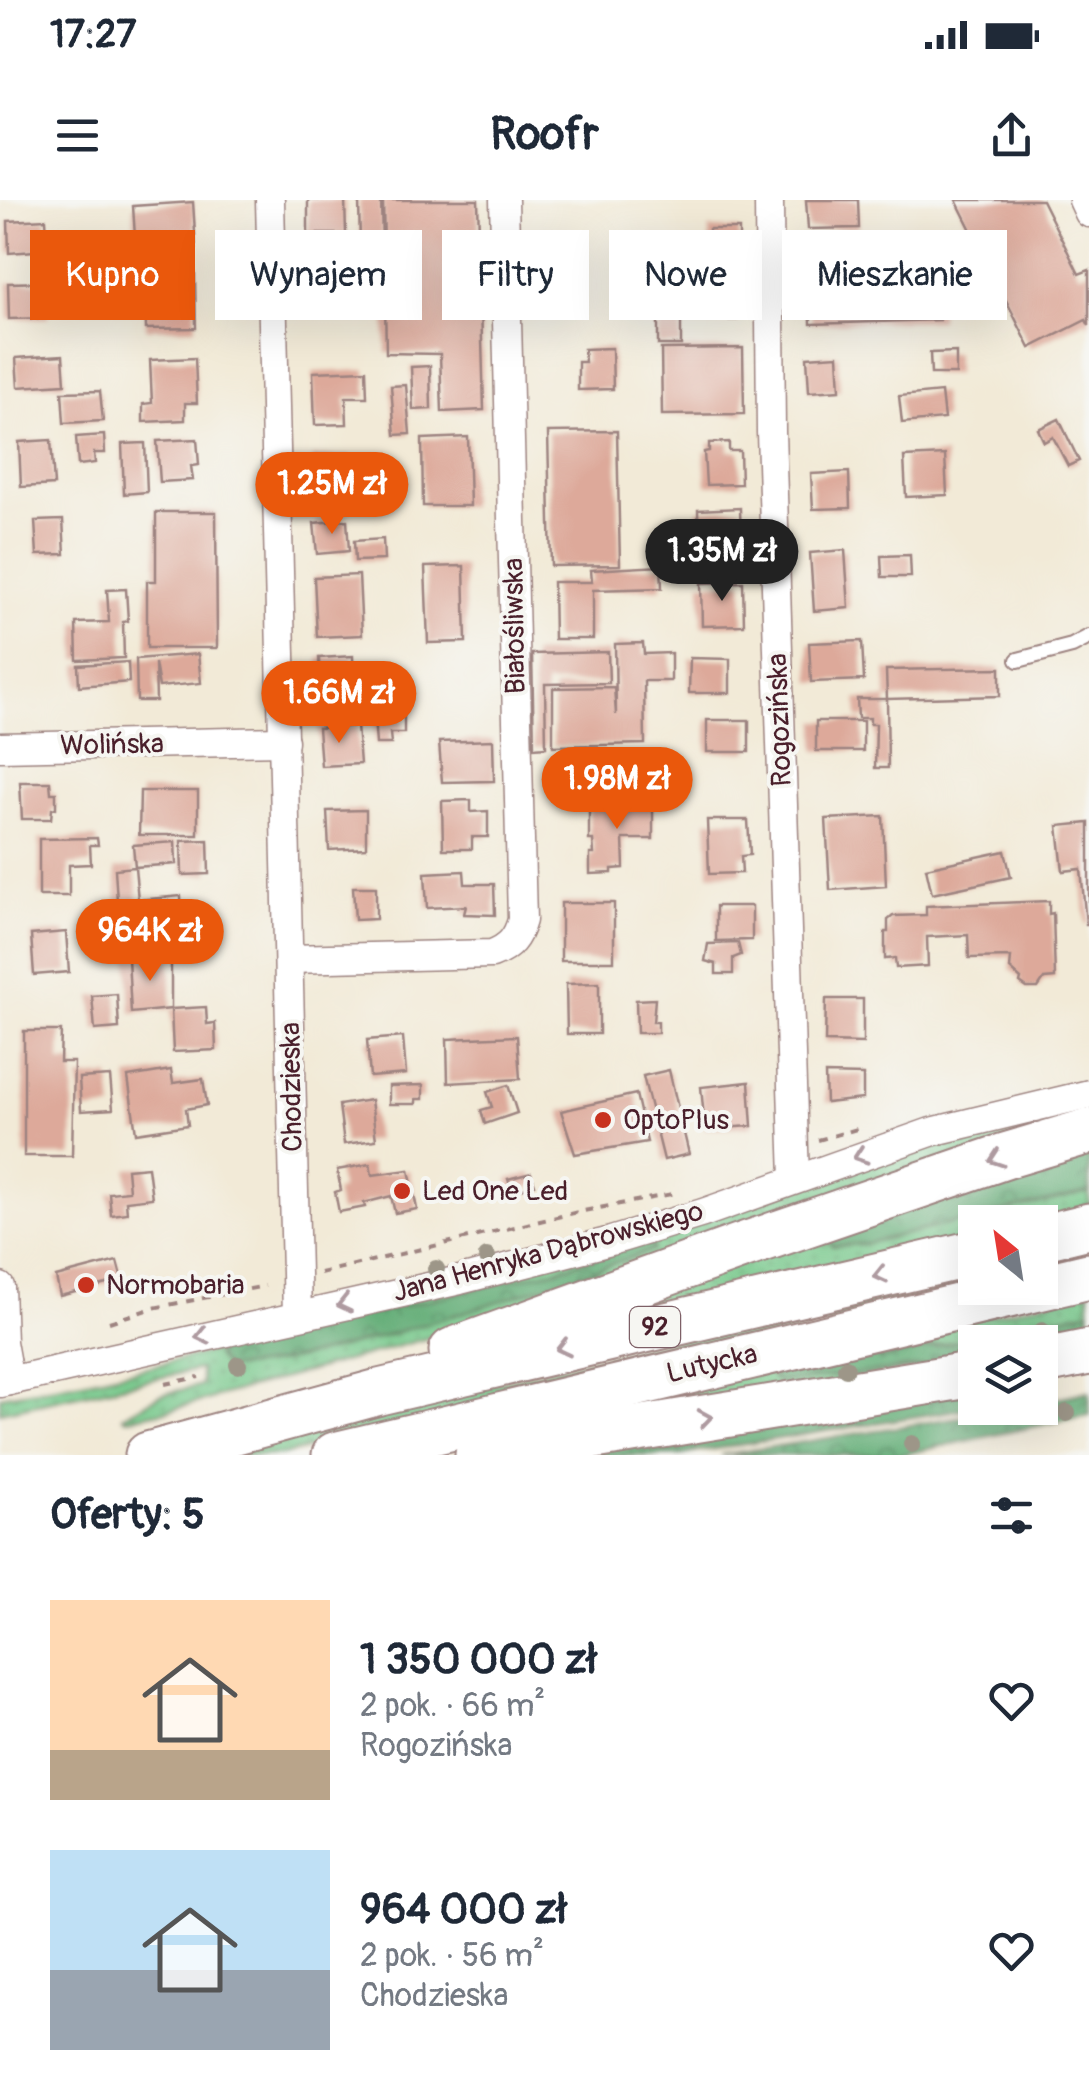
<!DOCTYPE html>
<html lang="pl">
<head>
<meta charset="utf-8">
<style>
	:root { --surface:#fff; --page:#f6f6f7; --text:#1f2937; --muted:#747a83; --accent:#ea580c }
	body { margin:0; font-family:Pangolin,sans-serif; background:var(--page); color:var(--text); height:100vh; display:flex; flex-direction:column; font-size:38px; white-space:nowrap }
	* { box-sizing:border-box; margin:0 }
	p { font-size:32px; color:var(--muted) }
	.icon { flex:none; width:55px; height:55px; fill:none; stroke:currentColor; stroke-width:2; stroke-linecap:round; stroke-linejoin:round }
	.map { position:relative; height:1255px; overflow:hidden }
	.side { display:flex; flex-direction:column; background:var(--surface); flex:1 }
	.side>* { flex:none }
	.banner { position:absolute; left:30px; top:30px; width:1030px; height:90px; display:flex; gap:20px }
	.needle { width:65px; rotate:330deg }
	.controls { position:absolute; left:958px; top:1005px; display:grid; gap:20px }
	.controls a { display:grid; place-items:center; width:100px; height:100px; border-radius:0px; background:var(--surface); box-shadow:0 10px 40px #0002; font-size:50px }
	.price { position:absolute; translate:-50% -85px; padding:0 22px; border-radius:35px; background:var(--accent); color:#fff; font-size:32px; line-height:65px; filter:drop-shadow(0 2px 5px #0008) }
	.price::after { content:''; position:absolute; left:50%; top:60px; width:30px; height:22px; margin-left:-15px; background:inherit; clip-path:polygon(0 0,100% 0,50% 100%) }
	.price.current { background:#222; color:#fff }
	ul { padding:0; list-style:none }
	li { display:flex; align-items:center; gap:30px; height:250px; padding:0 50px }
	li span { display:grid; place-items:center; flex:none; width:280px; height:200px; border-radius:0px; color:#555 }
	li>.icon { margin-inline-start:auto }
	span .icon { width:120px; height:120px; fill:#fffc; stroke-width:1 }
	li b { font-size:42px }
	h2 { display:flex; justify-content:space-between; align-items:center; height:120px; padding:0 50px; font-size:42px }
	.pill { padding:0 35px; border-radius:0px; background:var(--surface); box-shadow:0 10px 40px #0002; font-size:35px; line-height:90px }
	.pill.current { background:var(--accent); color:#fff }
	.status { display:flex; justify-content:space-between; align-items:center; height:70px; padding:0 50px; background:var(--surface); direction:ltr }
	.status svg { height:28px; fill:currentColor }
	header { display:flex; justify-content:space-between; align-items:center; height:130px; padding:0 50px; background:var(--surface); font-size:45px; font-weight:700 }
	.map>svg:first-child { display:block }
	.grass { fill:url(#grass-dots); stroke:#60735a; stroke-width:2.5 }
	.forest { fill:url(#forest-crowns); stroke:#556650; stroke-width:2.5 }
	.building { fill:#dda99a }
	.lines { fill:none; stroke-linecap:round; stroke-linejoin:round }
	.lane-casing { stroke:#9e8481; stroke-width:18 }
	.street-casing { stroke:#9e8481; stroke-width:31 }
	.primary-casing { stroke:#9e8481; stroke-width:49 }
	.path { stroke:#9e8481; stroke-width:4; stroke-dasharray:8 8; stroke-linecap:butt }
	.lane { stroke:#fff; stroke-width:14 }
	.street { stroke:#fff; stroke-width:28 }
	.primary { stroke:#fff; stroke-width:45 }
	.tree { fill:#9d9688 }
	.oneway { stroke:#ae9aa0 }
	.poi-dot { fill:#c8321e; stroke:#f6f6f2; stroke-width:4 }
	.labels { text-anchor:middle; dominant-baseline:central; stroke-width:8; stroke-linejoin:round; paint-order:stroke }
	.shield { fill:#f6f6f2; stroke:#7e6067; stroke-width:2.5 }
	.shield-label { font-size:25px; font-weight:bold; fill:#4a1f2b }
	.street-label { font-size:28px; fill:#4a1f2b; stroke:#f6f6f2 }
	.poi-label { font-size:28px; fill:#4a1f2b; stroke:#f6f6f2; text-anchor:start }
</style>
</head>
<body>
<div class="status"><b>17:27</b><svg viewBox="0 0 49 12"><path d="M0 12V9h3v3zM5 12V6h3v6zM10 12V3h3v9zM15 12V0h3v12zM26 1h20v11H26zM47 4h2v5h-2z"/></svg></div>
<header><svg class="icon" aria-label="menu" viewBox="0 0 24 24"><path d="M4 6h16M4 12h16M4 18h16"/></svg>Roofr<svg class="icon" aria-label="share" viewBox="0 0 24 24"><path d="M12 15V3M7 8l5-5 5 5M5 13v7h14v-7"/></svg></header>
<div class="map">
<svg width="1089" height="1255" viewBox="0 0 1089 1255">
	<defs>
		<pattern id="grass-dots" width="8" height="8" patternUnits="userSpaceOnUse" patternTransform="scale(2.5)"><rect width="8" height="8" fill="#75c789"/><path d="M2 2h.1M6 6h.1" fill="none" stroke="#67aa76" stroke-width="1.8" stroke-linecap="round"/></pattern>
		<pattern id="forest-crowns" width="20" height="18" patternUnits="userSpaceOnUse" patternTransform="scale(2.5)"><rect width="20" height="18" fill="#60ac75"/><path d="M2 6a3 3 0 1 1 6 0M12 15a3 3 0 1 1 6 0" fill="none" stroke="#518b60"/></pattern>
	</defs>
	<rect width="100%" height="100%" fill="#f6f6f2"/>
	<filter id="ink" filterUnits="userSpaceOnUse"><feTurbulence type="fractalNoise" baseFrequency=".01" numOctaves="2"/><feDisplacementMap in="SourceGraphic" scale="20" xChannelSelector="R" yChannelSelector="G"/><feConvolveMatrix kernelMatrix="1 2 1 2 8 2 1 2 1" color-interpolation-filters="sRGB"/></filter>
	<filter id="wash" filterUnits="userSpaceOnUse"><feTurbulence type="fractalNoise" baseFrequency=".0048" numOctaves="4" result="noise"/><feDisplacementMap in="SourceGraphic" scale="40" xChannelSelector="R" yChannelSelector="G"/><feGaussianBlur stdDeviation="2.25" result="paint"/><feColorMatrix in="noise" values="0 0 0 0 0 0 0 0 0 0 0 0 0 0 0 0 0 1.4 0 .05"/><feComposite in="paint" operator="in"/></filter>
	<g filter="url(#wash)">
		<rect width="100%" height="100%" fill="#f2ead7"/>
		<g class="grass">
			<path d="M1089 905V917L453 1131 170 1210 126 1219 123 1216 160 1195 202 1185 200 1169 0 1212V1196C322 1143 627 1023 941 939 990 926 1040 916 1089 905Z"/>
			<polygon points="1089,945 1089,1011 1040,1023 975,1022 975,1038 486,1148"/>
			<polygon points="975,1067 975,1088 281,1255 199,1255"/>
			<polygon points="1089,1091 1089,1138 1040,1142 975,1142 975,1160 587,1222 619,1205"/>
		</g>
		<g class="forest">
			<polygon points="1089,945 1089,992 863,1044 832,1046 825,1033"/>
			<path d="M649 1040 653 1045V1050C566 1080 479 1109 390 1134 336 1149 282 1166 226 1168L217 1157 220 1150 231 1146 559 1069Z"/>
			<polygon points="1089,1110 1089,1138 1040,1142 975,1142 975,1160 797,1181 777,1181 772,1178 774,1173 874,1150 881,1159"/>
			<polygon points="975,1188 975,1207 679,1255 560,1255"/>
			<polygon points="1089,1191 1089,1215 900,1255 721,1255 1016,1208 1040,1208 1040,1202"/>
		</g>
		<g id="blocks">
			<g class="building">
				<polygon points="308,0 345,0 346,34 308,34"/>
				<polygon points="359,0 381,0 382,47 360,47"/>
				<polygon points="383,0 478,0 484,210 442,212 440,154 386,153"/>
				<polygon points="806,0 858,0 859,28 808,29"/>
				<polygon points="956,0 1042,0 1079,74 1089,70 1089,126 1086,120 1030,148"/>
				<polygon points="193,2 196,48 136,52 133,6"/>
				<polygon points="46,19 48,50 9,53 8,21"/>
				<rect x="709" y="29" width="30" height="36"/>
				<polygon points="105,44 107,83 58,86 56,45"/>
				<polygon points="347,68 348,111 314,112 312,69"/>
				<polygon points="195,72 196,128 146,129 145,73"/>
				<polygon points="933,74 933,79 942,79 940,120 811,124 810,77"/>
				<polygon points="47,82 48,118 9,119 8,83"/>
				<polygon points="702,84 737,84 737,120 703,120"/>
				<polygon points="681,118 681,145 658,145 658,119"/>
				<polygon points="612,148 613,189 578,190 578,162 585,162 584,149"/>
				<polygon points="743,148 744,214 662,215 661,149"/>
				<polygon points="956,152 956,174 931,174 930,153"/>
				<polygon points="63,155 65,184 18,187 16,158"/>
				<polygon points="838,155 840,190 809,192 807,157"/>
				<polygon points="195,158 197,203 185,203 185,220 143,222 143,204 152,203 150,160"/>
				<polygon points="430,166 431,209 413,210 411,167"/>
				<polygon points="366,170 367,197 346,197 347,224 315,225 313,172"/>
				<polygon points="406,185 410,234 395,235 391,186"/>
				<polygon points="100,191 103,221 64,223 62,192"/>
				<polygon points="941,192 944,219 902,223 899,196"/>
				<polygon points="1059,219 1079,261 1068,266 1053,237 1044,242 1038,229"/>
				<polygon points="617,231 620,365 551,366 548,232"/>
				<polygon points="104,235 105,253 94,253 95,263 78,265 76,237"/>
				<polygon points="468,237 470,306 423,306 422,239"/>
				<polygon points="197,239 199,265 191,266 193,280 160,282 157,241"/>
				<polygon points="51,240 54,285 21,287 19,242"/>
				<polygon points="729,242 729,251 740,251 741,284 706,285 704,252 709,251 709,243"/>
				<polygon points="145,243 147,292 124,294 122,244"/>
				<polygon points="945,255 947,295 906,297 904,257"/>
				<polygon points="351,256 352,287 313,288 312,257"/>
				<polygon points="849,272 850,308 813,309 811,274"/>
				<polygon points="740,308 741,347 699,349 698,310"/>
				<polygon points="156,312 216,312 217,448 147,448 147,381 156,381"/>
				<polygon points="63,320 65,354 37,355 35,321"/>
				<polygon points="347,320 349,351 317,354 314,323"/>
				<polygon points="383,339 384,360 355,361 354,341"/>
				<polygon points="845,350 849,408 814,411 810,353"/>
				<polygon points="910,355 911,377 882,377 881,356"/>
				<polygon points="464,366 466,442 428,443 425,367"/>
				<polygon points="661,366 662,388 593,390 593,439 554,439 553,382 592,382 591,370"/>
				<polygon points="359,375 362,435 317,437 314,377"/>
				<polygon points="743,382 744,425 702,426 701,383"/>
				<polygon points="126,389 128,421 123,422 124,458 77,460 76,423 109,422 107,390"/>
				<polygon points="862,441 864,480 811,482 809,443"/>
				<polygon points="643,443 644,454 671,453 671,481 644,481 645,544 553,546 553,488 614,487 616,515 615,444"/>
				<polygon points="608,452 609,483 545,484 546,547 534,548 532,454"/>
				<polygon points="198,454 201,483 159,487 155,463 156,501 137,501 136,459"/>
				<polygon points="353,456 354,492 320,494 319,458"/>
				<polygon points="690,458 730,459 730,493 689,493"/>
				<polygon points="128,462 129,482 79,486 78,465"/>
				<polygon points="1000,468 1000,496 887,499 886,470"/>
				<polygon points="857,499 887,499 888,568 875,568 876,524 870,524 870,518 858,518"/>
				<polygon points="374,517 404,517 404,533 390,533 391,544 376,544"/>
				<rect x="707" y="520" width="42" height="32"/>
				<rect x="816" y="521" width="47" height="30"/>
				<polygon points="357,526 360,564 321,566 318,528"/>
				<polygon points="493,540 494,581 442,582 439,542"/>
				<polygon points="20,582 50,582 51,593 56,593 56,608 52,609 51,619 22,619"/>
				<polygon points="140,591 198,591 198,635 139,635"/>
				<polygon points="471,600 471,612 488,611 488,637 472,637 472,649 443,649 442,601"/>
				<polygon points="653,603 653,639 623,639 624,668 612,669 612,673 590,674 590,654 594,654 593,640 589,640 589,605"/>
				<polygon points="366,610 366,648 329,650 327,611"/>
				<polygon points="883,616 886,686 830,690 826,619"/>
				<polygon points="707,620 748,620 750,655 741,656 742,673 709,674"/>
				<polygon points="1089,623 1089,724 1086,724 1081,669 1063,671 1058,626"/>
				<polygon points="97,638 98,645 90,645 91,664 69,665 69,696 39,696 39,639"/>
				<polygon points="208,640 209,674 182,675 181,641"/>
				<polygon points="175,642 176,664 135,667 138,700 117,701 115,669 135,667 133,645"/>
				<polygon points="1005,651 1011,677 932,694 926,668"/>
				<polygon points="464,671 465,684 494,684 495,715 464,714 466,706 427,708 425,673"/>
				<polygon points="353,687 376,687 376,719 355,720"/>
				<polygon points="181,696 182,714 140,718 138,700"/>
				<polygon points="1049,701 1049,714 1053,713 1055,778 1044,779 1038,788 1027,788 1020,783 1021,779 1010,769 1011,757 969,758 968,735 927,737 928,766 896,768 895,758 885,759 885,732 888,732 888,720 893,716 926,715 926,706"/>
				<rect x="561" y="703" width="53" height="58"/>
				<polygon points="716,706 752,706 752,740 716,741"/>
				<polygon points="143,726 144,738 123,741 121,729"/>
				<polygon points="66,732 69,772 34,775 31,735"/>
				<polygon points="738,743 741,755 733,758 733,774 716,774 716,764 705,761 708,744"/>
				<polygon points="171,756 171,809 131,813 128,758"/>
				<polygon points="599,783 599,834 567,834 566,784"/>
				<polygon points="117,794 119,828 95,830 92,796"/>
				<polygon points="655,799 653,822 658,822 658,833 637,833 636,800"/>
				<polygon points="826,799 863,799 863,843 825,842"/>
				<polygon points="206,807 207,824 215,823 216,850 173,852 171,809"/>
				<polygon points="24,831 61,831 60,862 74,862 72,956 24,956"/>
				<polygon points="517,836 520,879 448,883 447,839"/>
				<polygon points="403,837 406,874 370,877 367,840"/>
				<polygon points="171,870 173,883 203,879 207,905 186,909 188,925 136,933 128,877"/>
				<polygon points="669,870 689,954 664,960 643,876"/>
				<polygon points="825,874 863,875 863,899 826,903"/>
				<polygon points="110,876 113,909 81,911 79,878"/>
				<polygon points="749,882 752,926 705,929 701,887"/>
				<polygon points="423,885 423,899 416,899 416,904 389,904 389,886"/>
				<polygon points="508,885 517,913 485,924 481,910 492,907 487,892"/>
				<polygon points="636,894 647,942 575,954 561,911"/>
				<polygon points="371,900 376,940 344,944 339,905"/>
				<polygon points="370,964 372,975 409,970 417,1009 395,1013 391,996 364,1003 365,1007 339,1012 335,992 341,990 337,970"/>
				<polygon points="148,967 152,998 126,1001 127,1013 111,1015 109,993 129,991 127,969"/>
				<polygon points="531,973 535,985 512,992 508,979"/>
				<polygon points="117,1061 122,1080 60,1096 56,1077"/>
			</g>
		</g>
	</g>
	<g filter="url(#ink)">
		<use href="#blocks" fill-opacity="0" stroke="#9e8481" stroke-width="2.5"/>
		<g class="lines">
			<defs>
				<polyline id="lane" points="1018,460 1072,446 1089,437"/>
				<g id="street">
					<polyline points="270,0 297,1115"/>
					<polyline points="769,0 771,232 795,979"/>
					<polyline points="1083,0 1089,13"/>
					<polyline points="0,547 284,541"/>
					<path d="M289 759 492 754C510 747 517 738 522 720L504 0"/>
					<polyline points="0,1087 2,1142 9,1181"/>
					<polyline points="0,1183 460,1080 611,1041 703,1013 931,932 1089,894"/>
				</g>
				<g id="primary">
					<polyline points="1040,1038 1089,1026"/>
					<polyline points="452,1151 739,1047 1005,956 1089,931"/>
					<polyline points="1040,1162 1089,1152"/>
					<polyline points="148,1255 379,1192 975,1053"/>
					<polyline points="335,1255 1089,1076"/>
					<polyline points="478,1255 975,1174"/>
				</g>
			</defs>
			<use href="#lane" class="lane-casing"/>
			<use href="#street" class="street-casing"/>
			<use href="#primary" class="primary-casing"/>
			<g class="path">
				<polyline points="818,940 857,929"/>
				<polyline points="320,1073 578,1012 672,994"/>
				<polyline points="109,1122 153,1108 265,1086"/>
				<polyline points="165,1184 199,1177"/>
				<polyline points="982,1209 993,1208"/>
			</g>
			<use href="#lane" class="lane"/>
			<use href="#street" class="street"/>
			<use href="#primary" class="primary"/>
		</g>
		<g class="tree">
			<circle cx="487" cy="1057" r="9"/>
			<circle cx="436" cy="1069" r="9"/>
			<circle cx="1042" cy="1131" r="9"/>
			<circle cx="238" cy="1165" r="9"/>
			<circle cx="846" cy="1168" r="9"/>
			<circle cx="1067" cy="1213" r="9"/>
			<circle cx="912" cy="1244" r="9"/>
		</g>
		<defs><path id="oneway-chevron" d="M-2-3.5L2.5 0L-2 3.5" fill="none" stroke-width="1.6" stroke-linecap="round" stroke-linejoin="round" transform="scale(2.5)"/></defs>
		<g class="oneway">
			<use href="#oneway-chevron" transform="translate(860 956) rotate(161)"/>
			<use href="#oneway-chevron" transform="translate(996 959) rotate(161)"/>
			<use href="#oneway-chevron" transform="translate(880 1075) rotate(167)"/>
			<use href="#oneway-chevron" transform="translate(344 1104) rotate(167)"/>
			<use href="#oneway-chevron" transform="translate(202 1136) rotate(167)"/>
			<use href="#oneway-chevron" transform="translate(563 1148) rotate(167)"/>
			<use href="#oneway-chevron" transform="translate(705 1218) rotate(-9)"/>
		</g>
	</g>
	<g class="poi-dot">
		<circle cx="603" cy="920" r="10"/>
		<circle cx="402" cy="991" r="10"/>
		<circle cx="86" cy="1085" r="10"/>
	</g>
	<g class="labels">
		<rect class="shield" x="630" y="1107" width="50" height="40" rx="8"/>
		<g class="shield-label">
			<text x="655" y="1127">92</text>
		</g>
		<g class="street-label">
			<text transform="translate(515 426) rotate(-91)">Białośliwska</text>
			<text transform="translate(780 520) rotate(-92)">Rogozińska</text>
			<text transform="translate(112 545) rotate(-1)">Wolińska</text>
			<text transform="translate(292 887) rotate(-91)">Chodzieska</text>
			<text transform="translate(548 1052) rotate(-15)">Jana Henryka Dąbrowskiego</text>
			<text transform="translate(712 1164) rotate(-13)">Lutycka</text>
		</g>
		<g class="poi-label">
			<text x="623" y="920">OptoPlus</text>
			<text x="422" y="991">Led One Led</text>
			<text x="106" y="1085">Normobaria</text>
		</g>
	</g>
</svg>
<div class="controls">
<a><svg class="needle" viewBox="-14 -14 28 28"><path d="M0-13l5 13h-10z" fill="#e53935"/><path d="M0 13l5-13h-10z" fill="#747a83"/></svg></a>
<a><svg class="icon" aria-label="layers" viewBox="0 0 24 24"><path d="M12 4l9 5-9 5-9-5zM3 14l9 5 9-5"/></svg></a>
</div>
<b class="price" style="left:332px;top:337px">1.25M zł</b>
<b class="price current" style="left:722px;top:404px">1.35M zł</b>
<b class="price" style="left:339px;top:546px">1.66M zł</b>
<b class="price" style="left:617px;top:632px">1.98M zł</b>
<b class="price" style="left:150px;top:784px">964K zł</b>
<div class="banner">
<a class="pill current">Kupno</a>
<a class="pill">Wynajem</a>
<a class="pill">Filtry</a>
<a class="pill">Nowe</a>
<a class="pill">Mieszkanie</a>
</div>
</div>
<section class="side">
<h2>Oferty: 5<svg class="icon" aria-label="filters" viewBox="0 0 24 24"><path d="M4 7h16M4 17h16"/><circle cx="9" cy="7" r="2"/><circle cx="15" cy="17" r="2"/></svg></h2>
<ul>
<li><span style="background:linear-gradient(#ffd9b3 75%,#b9a48a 0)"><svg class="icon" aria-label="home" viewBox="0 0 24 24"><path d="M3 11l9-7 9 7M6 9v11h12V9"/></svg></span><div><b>1 350 000 zł</b><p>2 pok. · 66 m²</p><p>Rogozińska</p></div><svg class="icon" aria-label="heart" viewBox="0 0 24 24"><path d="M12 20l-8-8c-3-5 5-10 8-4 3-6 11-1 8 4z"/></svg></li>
<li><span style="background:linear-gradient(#bfe0f5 60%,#9aa5b1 0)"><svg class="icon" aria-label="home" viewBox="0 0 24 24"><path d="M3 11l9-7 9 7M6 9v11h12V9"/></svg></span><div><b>964 000 zł</b><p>2 pok. · 56 m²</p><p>Chodzieska</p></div><svg class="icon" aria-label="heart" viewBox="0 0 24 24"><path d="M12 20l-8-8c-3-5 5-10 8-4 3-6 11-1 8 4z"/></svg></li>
</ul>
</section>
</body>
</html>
